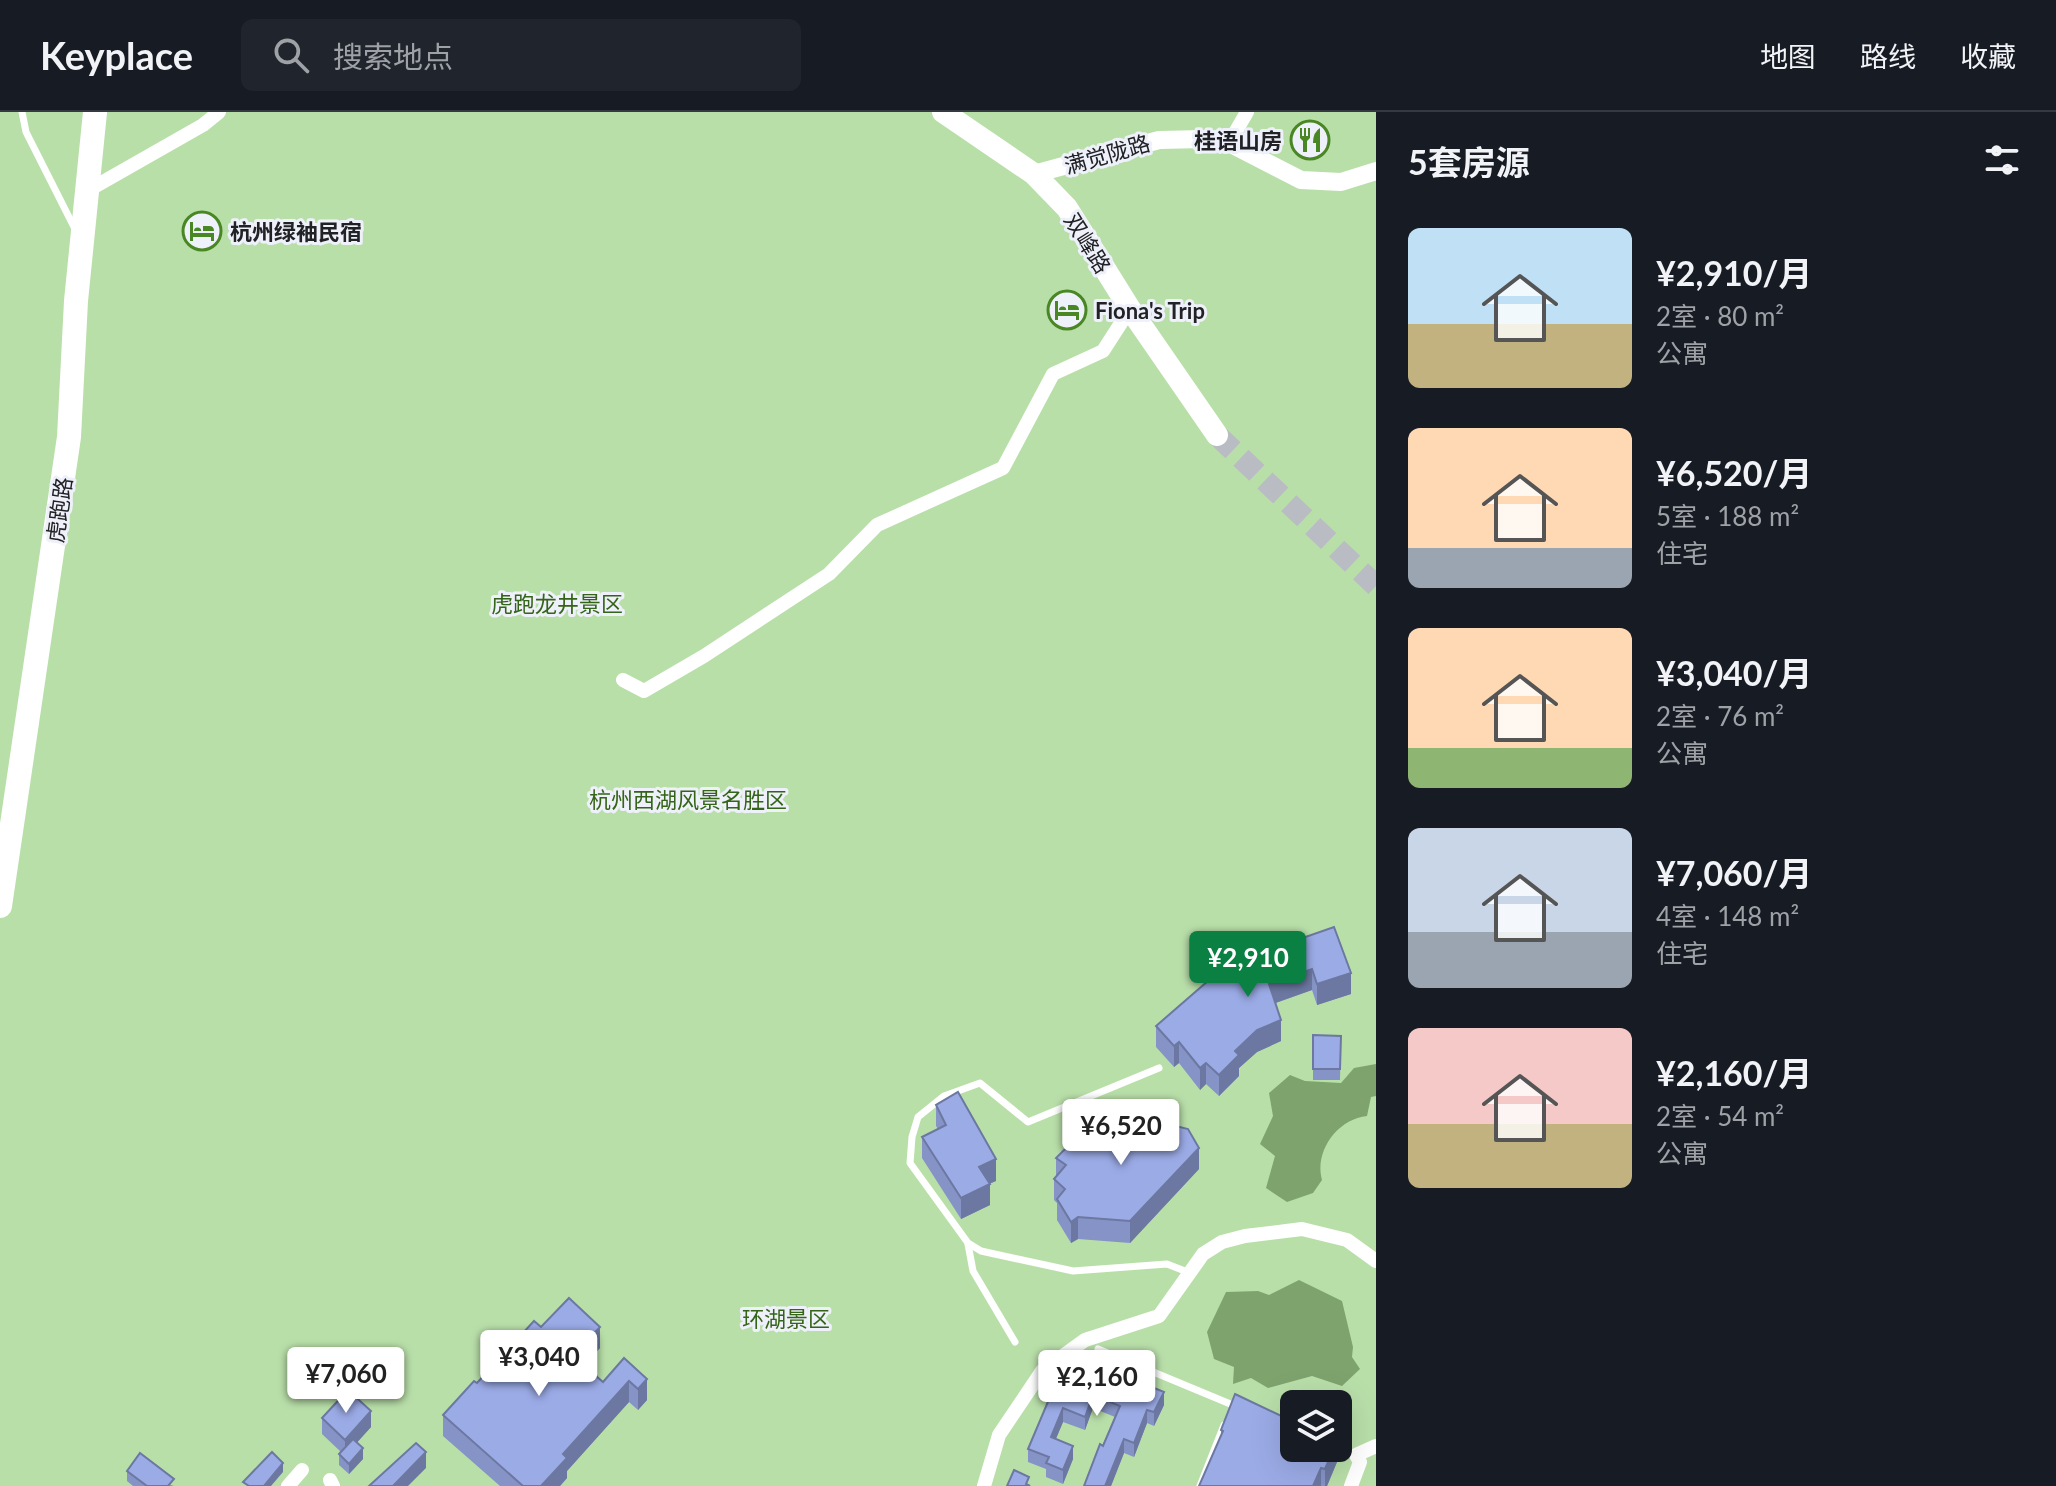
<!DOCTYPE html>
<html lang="zh">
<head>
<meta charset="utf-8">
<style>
	:root { --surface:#171b24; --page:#20242c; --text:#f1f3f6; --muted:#9ea1a6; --line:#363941; --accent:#0b8043 }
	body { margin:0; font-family:Lato,"Noto Sans SC",sans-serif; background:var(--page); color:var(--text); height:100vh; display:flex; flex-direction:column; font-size:30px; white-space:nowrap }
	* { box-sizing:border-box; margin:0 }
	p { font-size:26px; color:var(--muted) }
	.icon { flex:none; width:44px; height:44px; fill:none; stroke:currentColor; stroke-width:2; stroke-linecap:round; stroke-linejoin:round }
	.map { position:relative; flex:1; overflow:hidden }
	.panel { display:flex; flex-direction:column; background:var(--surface); width:680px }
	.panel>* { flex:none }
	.fabs { position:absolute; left:1280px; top:1278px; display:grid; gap:16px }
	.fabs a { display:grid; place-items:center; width:72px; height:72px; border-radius:12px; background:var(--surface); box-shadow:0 8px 32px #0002; font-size:40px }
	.price { position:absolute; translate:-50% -68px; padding:0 18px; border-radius:8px; background:#fff; color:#222; font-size:26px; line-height:52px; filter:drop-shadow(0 2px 4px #0008) }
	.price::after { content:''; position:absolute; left:50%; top:48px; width:24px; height:18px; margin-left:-12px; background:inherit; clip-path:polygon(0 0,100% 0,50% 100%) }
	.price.current { background:var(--accent); color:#fff }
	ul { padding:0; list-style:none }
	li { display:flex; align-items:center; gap:24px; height:200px; padding:0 32px }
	li span { display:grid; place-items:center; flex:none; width:224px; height:160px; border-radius:12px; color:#555 }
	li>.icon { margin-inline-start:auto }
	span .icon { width:96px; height:96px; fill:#fffc; stroke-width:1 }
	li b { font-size:34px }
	h2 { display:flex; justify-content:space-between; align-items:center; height:96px; padding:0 32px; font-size:34px }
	header { display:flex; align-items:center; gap:48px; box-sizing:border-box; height:112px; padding:0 40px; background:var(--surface); border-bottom:2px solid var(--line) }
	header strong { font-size:38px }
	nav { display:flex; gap:44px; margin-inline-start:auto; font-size:28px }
	.search { width:560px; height:72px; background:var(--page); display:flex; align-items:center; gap:20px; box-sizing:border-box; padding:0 28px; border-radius:12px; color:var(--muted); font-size:30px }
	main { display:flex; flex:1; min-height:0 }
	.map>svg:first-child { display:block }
	.green { fill:#b9dfa9; fill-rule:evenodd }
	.water { fill:#7ea36d }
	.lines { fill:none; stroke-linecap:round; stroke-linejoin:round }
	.secondary-tunnel { stroke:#babcc4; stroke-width:22; stroke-dasharray:22 11; stroke-linecap:butt }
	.service { stroke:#fff; stroke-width:7 }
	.minor { stroke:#fff; stroke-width:14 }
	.tertiary { stroke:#fff; stroke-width:18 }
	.secondary { stroke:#fff; stroke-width:22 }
	.primary { stroke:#fff; stroke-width:24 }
	.wall { fill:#8593c6 }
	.shaded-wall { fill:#6c78a1 }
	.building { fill:#9babe6; stroke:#6c78a1; stroke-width:2 }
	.labels { text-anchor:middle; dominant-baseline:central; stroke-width:6; stroke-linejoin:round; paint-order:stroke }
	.poi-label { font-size:22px; font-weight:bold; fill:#212225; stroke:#eef0fa; text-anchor:start }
	.street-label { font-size:22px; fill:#212225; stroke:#eef0fa }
	.park-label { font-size:22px; fill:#346417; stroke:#eef0fa }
</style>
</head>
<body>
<header>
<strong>Keyplace</strong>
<div class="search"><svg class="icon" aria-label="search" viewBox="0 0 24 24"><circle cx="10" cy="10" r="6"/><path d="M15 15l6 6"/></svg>搜索地点</div>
<nav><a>地图</a><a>路线</a><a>收藏</a></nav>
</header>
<main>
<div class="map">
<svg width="1376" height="1374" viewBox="0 0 1376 1374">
	<rect width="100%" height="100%" fill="#e0e3ec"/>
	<path class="green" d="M0 0H1376V1374H0ZM1294 1292H1338V1336H1294Z"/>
	<g class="water">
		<path d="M1376 952V984L1371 985 1367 1004C1337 1007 1314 1040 1322 1068L1313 1081 1287 1090 1266 1076 1275 1044 1260 1032 1273 1004 1269 981 1290 963 1305 969 1341 971 1354 956Z"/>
		<polygon points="1299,1168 1342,1189 1353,1235 1352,1245 1360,1257 1342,1274 1312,1264 1268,1276 1251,1266 1233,1272 1234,1255 1214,1247 1207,1220 1226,1180 1258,1179 1269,1183"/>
	</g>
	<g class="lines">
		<polyline class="secondary-tunnel" points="1217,323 1376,474"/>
		<g class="service">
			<polyline points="22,0 26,20 75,117"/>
			<polyline points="1159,956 1028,1010 980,971 944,984 918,1005 912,1025 910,1051 968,1131 981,1139 1073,1159 1167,1152 1190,1161"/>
			<polyline points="968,1132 973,1159 1015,1230"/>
			<polyline points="1098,1237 1240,1296"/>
			<polyline points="1338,1334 1356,1343"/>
			<polyline points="1200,1374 1224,1313"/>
		</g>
		<g class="minor">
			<polyline points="1229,31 1247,0"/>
			<polyline points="87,79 203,13 219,0"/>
			<polyline points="623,568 644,579 704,544 829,462 877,413 1003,356 1053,262 1103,239 1130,197"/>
			<polyline points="330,1368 333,1374"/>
			<polyline points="288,1374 302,1358"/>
			<polyline points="984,1374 999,1323 1042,1259 1085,1228 1159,1204 1203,1142 1222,1130 1245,1124 1302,1117 1347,1128 1376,1149"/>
			<polyline points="1351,1374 1360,1350 1356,1343 1376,1334"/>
		</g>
		<polyline class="tertiary" points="1034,62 1159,28 1204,27 1229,31 1301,68 1341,70 1376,59"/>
		<polyline class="secondary" points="943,0 1034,62 1067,96 1130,197 1217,323"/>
		<polyline class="primary" points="0,794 69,325 76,189 95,0"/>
	</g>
	<g class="wall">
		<polygon points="1334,815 1351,882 1317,893 1312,878 1276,891 1281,929 1257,940 1239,956 1239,964 1219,984 1206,972 1200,978 1179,951 1174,955 1156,935 1156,914 1237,860 1237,849"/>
		<polygon points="1313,923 1341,924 1340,968 1313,968"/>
		<polygon points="936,993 996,1069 989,1072 990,1093 961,1107 922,1046 922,1025 938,1017 936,1014"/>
		<polygon points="1056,1046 1199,1057 1130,1131 1078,1127 1071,1131 1057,1108 1057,1091 1054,1088 1054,1067 1056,1064"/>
		<polygon points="541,1215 600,1236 584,1253 603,1270 624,1246 647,1288 638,1298 629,1290 567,1359 567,1366 560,1374 500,1374 443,1324 443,1303"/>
		<polygon points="1132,1267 1164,1293 1154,1314 1147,1311 1134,1345 1124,1341 1111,1374 1084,1374 1115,1305 1093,1296 1085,1318 1063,1310 1056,1327 1073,1347 1063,1372 1046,1365 1046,1357 1028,1350 1028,1337 1055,1273 1077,1282"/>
		<polygon points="322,1306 371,1315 357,1330 363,1347 349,1362 339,1353 339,1342 341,1340 322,1322"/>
		<polygon points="1221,1318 1337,1336 1337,1350 1327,1374 1199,1374 1221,1324"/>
		<polygon points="127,1359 174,1374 133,1374 127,1369"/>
	</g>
	<g class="shaded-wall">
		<polygon points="1312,857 1312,878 1269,893 1269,872"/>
		<polygon points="1351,861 1351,882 1317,893 1317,872"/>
		<polygon points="1281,908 1281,929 1257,940 1239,956 1239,964 1219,984 1219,963 1235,939 1257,918"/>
		<polygon points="1179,930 1179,951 1174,955 1174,934"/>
		<polygon points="1206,951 1206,972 1200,978 1200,956"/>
		<polygon points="1199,1036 1199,1057 1130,1131 1130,1109"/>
		<polygon points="996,1047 996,1069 979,1076 979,1055"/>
		<polygon points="990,1072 990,1093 961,1107 961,1086"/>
		<polygon points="1078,1105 1078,1127 1071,1131 1071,1110"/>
		<polygon points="600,1215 600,1236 573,1264 573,1244"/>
		<polygon points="647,1267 647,1288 638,1298 638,1277"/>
		<polygon points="629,1269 629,1290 567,1359 567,1366 560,1374 541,1374 563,1342"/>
		<polygon points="1164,1280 1164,1293 1154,1314 1154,1300"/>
		<polygon points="1093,1283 1093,1296 1085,1318 1085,1305"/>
		<polygon points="1063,1296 1063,1310 1051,1338 1051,1325"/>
		<polygon points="1147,1298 1147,1311 1134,1345 1134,1331"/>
		<polygon points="371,1299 371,1315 345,1344 345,1328"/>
		<polygon points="1124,1327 1124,1341 1111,1374 1105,1374"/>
		<polygon points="1073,1334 1073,1347 1063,1372 1063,1358"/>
		<polygon points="363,1336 363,1347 349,1362 349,1352"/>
		<polygon points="1334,1336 1337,1336 1337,1350 1327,1374 1325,1374 1325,1357"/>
		<polygon points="426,1340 426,1356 408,1374 393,1374"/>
		<polygon points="283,1351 283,1360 271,1374 264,1374"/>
		<polygon points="1321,1356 1321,1374 1313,1374"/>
	</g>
	<g class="building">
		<polygon points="1334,815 1351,861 1317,872 1312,857 1269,872 1281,908 1257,918 1235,939 1239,943 1219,963 1206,951 1200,956 1179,930 1174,934 1156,914 1208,869 1240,858 1237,849"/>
		<polygon points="1313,923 1341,924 1340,957 1313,957"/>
		<polygon points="958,980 996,1047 979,1055 990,1072 961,1086 922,1025 946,1013 936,993"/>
		<polygon points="1118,1008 1156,1009 1188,1017 1199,1036 1130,1109 1078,1105 1071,1110 1057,1087 1065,1077 1054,1067 1066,1053 1056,1046 1087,1015"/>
		<polygon points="569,1186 600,1215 573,1244 603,1270 624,1246 647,1267 638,1277 629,1269 563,1342 567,1346 541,1374 523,1374 443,1303 474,1269 477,1271 534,1209 541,1215"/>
		<polygon points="1091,1250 1115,1260 1117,1255 1132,1261 1130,1266 1164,1280 1154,1300 1147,1298 1134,1331 1124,1327 1105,1374 1084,1374 1100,1332 1103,1334 1120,1294 1093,1283 1085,1305 1063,1296 1051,1325 1073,1334 1063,1358 1046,1351 1049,1345 1028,1337 1055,1273 1077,1282"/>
		<polygon points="348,1278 371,1299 345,1328 322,1306"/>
		<polygon points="1235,1282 1294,1310 1294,1336 1334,1336 1325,1357 1321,1356 1313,1374 1199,1374 1223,1319 1221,1318"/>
		<polygon points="353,1327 363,1336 349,1352 339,1342"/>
		<polygon points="416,1331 426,1340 393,1374 369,1374"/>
		<polygon points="272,1340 283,1351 264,1374 249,1374 243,1370"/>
		<polygon points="140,1341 174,1367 168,1374 147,1374 127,1359"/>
		<polygon points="1014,1358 1029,1365 1026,1372 1030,1374 1007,1374"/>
	</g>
	<defs>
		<symbol id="restaurant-ring" viewBox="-11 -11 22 22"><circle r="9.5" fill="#eef0fa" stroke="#498624" stroke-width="1.5"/><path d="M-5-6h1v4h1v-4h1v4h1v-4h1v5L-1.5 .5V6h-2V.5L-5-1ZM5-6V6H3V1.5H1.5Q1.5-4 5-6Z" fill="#498624"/></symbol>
		<symbol id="hotel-ring" viewBox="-11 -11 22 22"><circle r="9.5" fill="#eef0fa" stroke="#498624" stroke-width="1.5"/><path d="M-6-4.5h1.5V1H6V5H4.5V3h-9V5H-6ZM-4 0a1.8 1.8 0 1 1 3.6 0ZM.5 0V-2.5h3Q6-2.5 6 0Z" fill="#498624"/></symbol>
	</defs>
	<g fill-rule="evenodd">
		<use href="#restaurant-ring" x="1288" y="6" width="44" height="44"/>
		<use href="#hotel-ring" x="180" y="97" width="44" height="44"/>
		<use href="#hotel-ring" x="1045" y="176" width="44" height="44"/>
	</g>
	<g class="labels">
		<g class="poi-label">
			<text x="1282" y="28" text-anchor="end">桂语山房</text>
			<text x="230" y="119">杭州绿袖民宿</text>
			<text x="1095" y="198">Fiona's Trip</text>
		</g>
		<g class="street-label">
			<text transform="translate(1107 42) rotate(-16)">满觉陇路</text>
			<text transform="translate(1088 131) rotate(58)">双峰路</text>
			<text transform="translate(59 398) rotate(-82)">虎跑路</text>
		</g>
		<g class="park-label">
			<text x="557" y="491">虎跑龙井景区</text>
			<text x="688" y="687">杭州西湖风景名胜区</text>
			<text x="786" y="1206">环湖景区</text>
		</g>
	</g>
</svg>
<div class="fabs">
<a><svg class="icon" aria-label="layers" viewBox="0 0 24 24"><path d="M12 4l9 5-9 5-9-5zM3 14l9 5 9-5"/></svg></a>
</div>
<b class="price current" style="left:1248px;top:887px">¥2,910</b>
<b class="price" style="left:1121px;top:1055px">¥6,520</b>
<b class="price" style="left:539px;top:1286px">¥3,040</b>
<b class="price" style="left:346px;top:1303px">¥7,060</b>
<b class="price" style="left:1097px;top:1306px">¥2,160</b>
</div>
<section class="panel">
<h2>5套房源<svg class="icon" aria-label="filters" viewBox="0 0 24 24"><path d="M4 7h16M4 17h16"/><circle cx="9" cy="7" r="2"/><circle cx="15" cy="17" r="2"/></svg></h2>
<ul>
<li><span style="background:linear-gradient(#bfe0f5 60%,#c2b280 0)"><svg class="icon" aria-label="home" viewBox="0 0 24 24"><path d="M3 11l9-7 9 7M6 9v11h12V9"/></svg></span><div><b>¥2,910/月</b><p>2室 · 80 m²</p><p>公寓</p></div></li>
<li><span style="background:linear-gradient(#ffd9b3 75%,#9aa5b1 0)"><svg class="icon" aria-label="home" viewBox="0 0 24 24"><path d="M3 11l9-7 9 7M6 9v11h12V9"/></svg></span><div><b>¥6,520/月</b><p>5室 · 188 m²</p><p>住宅</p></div></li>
<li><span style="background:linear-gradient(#ffd9b3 75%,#8fb573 0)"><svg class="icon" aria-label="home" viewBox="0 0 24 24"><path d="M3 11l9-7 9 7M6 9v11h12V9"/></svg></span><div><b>¥3,040/月</b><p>2室 · 76 m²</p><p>公寓</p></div></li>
<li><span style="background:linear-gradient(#c9d6e8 65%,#9aa5b1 0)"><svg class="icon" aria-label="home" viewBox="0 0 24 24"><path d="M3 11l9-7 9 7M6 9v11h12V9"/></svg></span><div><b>¥7,060/月</b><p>4室 · 148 m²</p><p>住宅</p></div></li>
<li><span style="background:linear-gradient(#f6c9c9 60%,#c2b280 0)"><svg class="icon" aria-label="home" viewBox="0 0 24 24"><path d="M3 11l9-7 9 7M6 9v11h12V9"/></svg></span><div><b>¥2,160/月</b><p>2室 · 54 m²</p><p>公寓</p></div></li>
</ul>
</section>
</main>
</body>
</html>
